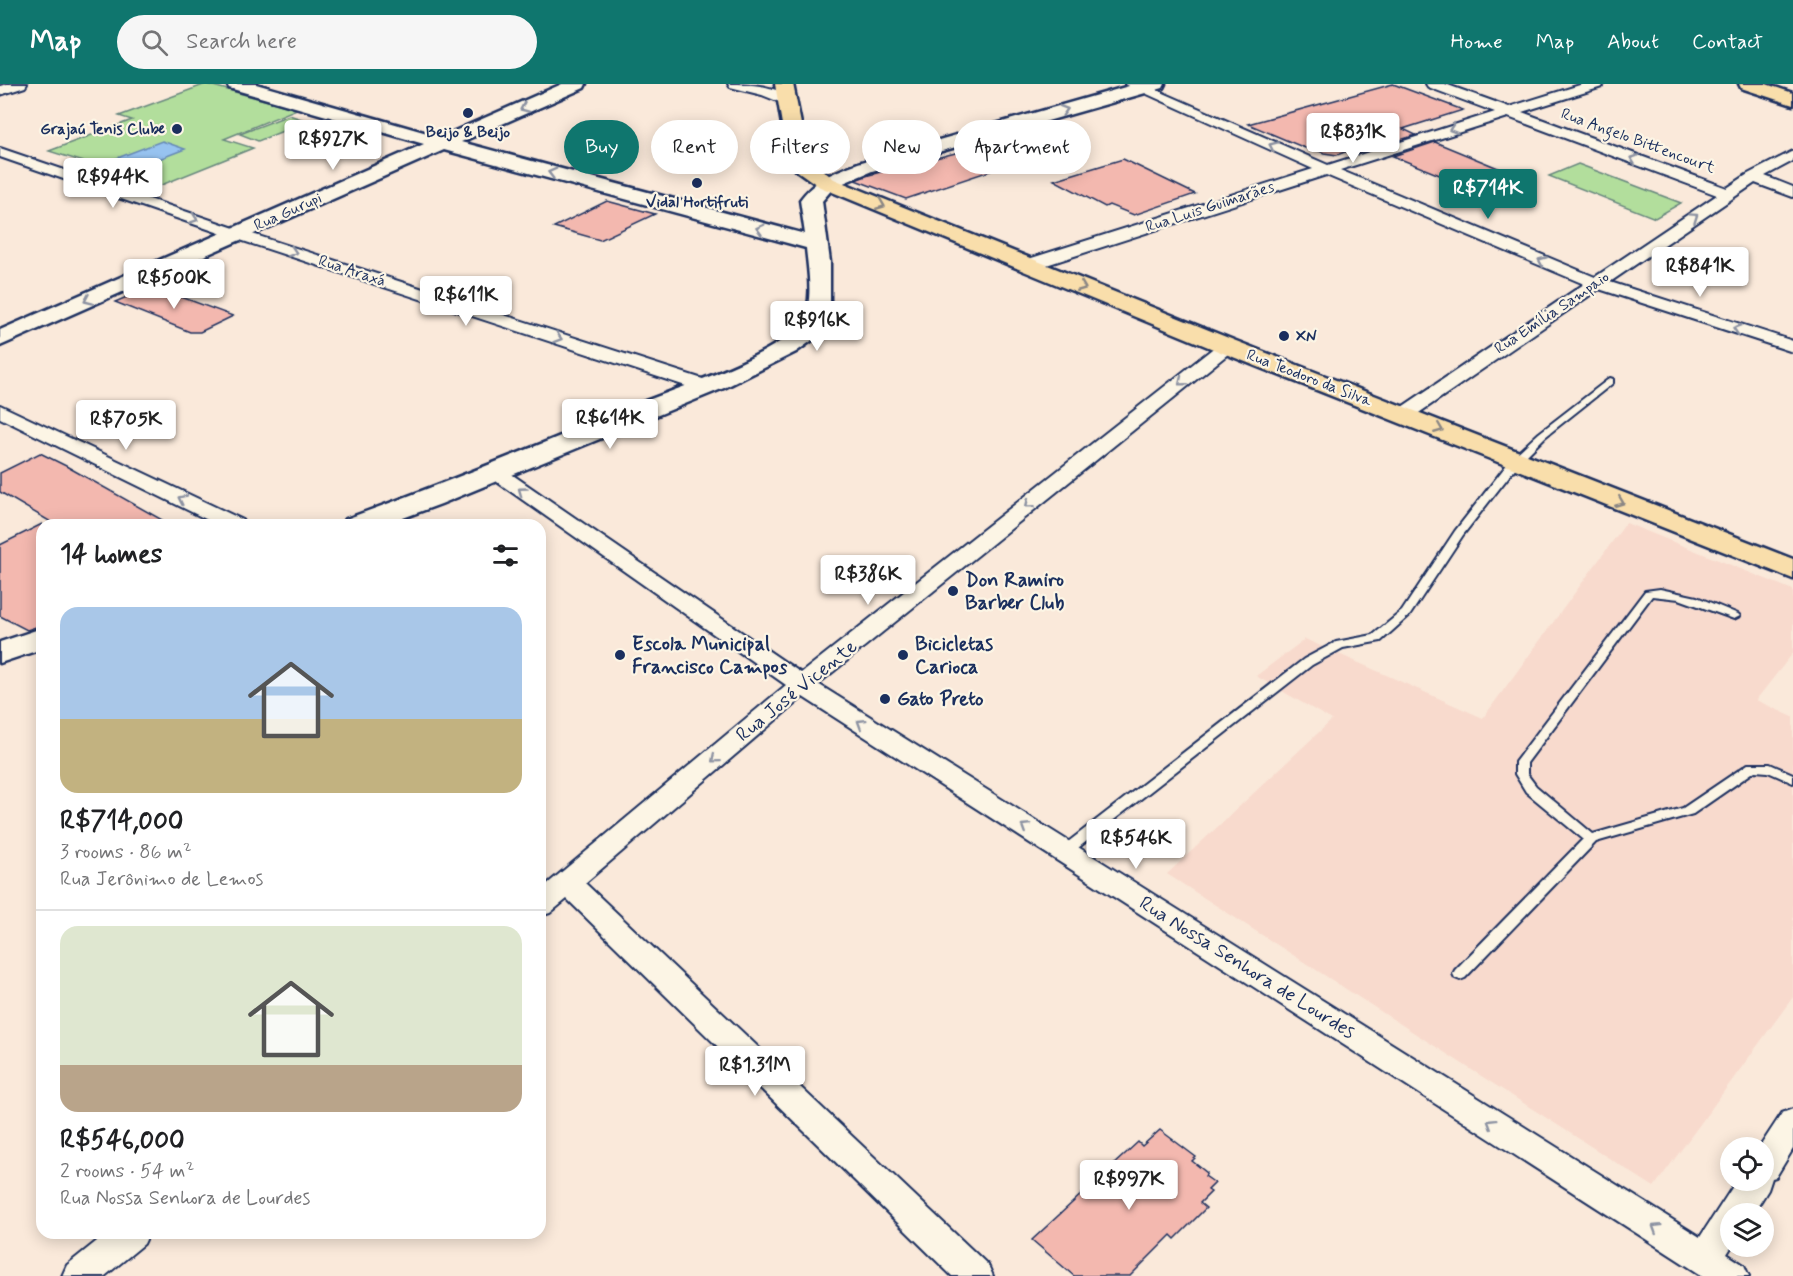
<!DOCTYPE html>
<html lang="en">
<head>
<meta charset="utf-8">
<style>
	:root { --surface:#fff; --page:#f6f6f6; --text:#202124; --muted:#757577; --line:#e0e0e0; --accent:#0f766e }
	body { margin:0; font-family:Mynerve,sans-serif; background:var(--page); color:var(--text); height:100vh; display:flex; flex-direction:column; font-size:22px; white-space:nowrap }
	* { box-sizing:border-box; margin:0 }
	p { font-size:20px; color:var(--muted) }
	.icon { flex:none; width:33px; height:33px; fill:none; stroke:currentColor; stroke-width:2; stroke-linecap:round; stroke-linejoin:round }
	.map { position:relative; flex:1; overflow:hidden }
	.side { position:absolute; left:36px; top:435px; width:510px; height:720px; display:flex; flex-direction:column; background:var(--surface); border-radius:18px; box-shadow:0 3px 15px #0003 }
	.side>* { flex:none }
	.banner { position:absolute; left:564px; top:36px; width:570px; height:54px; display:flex; gap:12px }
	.fabs { position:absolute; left:1720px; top:1053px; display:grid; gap:12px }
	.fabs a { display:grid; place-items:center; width:54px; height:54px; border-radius:50%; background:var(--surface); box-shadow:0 3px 15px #0003; font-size:30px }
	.price { position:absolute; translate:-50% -51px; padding:0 14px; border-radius:6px; background:#fff; color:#222; font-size:20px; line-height:39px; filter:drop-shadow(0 2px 3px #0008) }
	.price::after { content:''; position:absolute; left:50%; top:36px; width:18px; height:14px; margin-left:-9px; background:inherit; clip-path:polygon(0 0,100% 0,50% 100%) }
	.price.active { background:var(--accent); color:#fff }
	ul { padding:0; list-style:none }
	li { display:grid; align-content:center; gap:12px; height:318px; padding:0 24px }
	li+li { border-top:2px solid var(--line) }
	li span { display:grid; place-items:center; height:186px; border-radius:18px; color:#555 }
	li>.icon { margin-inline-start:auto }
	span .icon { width:108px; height:108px; fill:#fffc; stroke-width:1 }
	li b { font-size:26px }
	h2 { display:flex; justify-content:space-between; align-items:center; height:72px; padding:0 24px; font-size:26px }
	.tag { padding:0 21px; border-radius:27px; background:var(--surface); box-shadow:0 3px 15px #0003; font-size:21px; line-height:54px }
	.tag.active { background:var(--accent); color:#fff }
	header { display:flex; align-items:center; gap:36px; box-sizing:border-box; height:84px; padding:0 30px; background:var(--accent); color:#fff }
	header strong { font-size:28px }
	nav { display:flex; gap:33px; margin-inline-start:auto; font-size:21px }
	.search { width:420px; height:54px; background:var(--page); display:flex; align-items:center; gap:15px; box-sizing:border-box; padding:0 21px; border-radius:33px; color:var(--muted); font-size:22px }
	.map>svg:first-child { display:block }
	.built { fill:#f8dacd }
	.green { fill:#b2de9c; stroke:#66867d; stroke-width:1.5 }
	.water { fill:#97c3f0; stroke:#6588b6; stroke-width:1.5 }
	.building { fill:#f3b8af; stroke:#1b2f5e; stroke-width:1.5 }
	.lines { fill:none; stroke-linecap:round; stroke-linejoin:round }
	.lane-casing { stroke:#1b2f5e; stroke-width:4 }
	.street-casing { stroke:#1b2f5e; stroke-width:4 }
	.secondary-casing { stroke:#1b2f5e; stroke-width:5 }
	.primary-casing { stroke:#1b2f5e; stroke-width:5 }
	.lane { fill:#fcf5e5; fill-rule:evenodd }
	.street { fill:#fcf5e5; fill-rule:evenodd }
	.secondary { fill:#fcf5e5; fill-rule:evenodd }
	.primary { fill:#f9deab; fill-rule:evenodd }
	.oneway { stroke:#8c92a2 }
	.oneway2 { stroke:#8a8684 }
	.poi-dot { fill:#1b2f5e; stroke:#fcf5e5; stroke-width:2 }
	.labels { text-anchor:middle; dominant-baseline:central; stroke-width:4.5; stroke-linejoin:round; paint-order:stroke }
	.far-poi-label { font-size:16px; font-weight:bold; fill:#1b2f5e; stroke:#fcf5e5 }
	.far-street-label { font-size:16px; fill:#1b2f5e; stroke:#fcf5e5 }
	.poi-label { font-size:20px; font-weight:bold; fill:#1b2f5e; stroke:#fcf5e5; text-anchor:start }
	.street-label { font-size:20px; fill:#1b2f5e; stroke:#fcf5e5 }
</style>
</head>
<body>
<header>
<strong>Map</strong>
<div class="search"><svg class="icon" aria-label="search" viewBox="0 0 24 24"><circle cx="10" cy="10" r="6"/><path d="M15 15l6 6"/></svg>Search here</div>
<nav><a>Home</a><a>Map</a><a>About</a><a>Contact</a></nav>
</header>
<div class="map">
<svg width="1793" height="1192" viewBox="0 0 1793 1192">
	<rect width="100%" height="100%" fill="#fae9da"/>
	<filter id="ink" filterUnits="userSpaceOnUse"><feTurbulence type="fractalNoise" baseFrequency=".0167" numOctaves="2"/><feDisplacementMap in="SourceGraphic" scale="12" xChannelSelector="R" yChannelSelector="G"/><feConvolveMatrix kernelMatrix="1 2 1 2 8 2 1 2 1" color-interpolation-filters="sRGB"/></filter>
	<g filter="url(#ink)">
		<polygon class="built" points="1626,439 1793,506 1793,569 1756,616 1793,633 1793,913 1654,1103 1167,790 1332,636 1256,592 1305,555 1483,634"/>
		<g class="green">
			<polygon points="206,0 297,25 224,55 253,64 159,102 49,67 132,36 119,32"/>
			<polygon points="289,31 308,37 258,57 240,50"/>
			<polygon points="1578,80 1681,119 1655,134 1549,92"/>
		</g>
		<polygon class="water" points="162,57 185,65 128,87 104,79"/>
		<g class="building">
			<polygon points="1393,0 1463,26 1403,45 1416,51 1375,64 1366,60 1337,71 1324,69 1310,63 1305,64 1248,40"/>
			<polygon points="1435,58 1532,98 1491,112 1393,72"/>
			<polygon points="983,62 1017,78 906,115 855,96 869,91"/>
			<polygon points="1123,75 1195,110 1134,131 1109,121 1105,123 1054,96"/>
			<polygon points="607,117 655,130 600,156 554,143"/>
			<polygon points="148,204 157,204 233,232 200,248 190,248 115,218"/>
			<polygon points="40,369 66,382 171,441 56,441 0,408 0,389"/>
			<polygon points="42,440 42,541 27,546 0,532 0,461"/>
			<polygon points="1160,1046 1196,1073 1192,1077 1207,1089 1205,1092 1215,1099 1208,1106 1211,1108 1200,1119 1206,1124 1175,1155 1171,1151 1130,1192 1074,1192 1032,1156 1138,1058 1142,1062"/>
		</g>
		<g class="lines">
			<defs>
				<g id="lane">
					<polygon points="1610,294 1613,295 1613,299 1545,353 1520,378 1463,451 1410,531 1381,557 1343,564 1312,581 1069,771 1059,771 1057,768 1059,765 1304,575 1336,558 1373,551 1402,527 1455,447 1512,374 1539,349"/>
					<polygon points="1660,505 1697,513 1738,530 1740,532 1734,535 1679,515 1652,512 1527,679 1527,690 1536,702 1593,750 1683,724 1748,680 1770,680 1793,690 1793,699 1768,688 1755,687 1693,730 1596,758 1465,894 1460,896 1455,894 1453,890 1455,886 1583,755 1526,708 1515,690 1515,678 1645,507"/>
				</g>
				<g id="street">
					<polygon points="7,0 27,0 25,3 0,11 0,2"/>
					<path d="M728 0C749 0 778 1 794 17L787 21 762 11 730 3Z"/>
					<path d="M1125 0H1143L1328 81 1495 28 1428 3 1426 0H1445L1509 23 1583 0H1604L1602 3 1522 28 1727 104 1748 90 1793 67V77L1765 92 1793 103V113L1755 99 1610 198 1793 257V268L1599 205 1410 335H1396L1393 331 1396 327 1584 200 1326 91 1034 185H1022L1020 181 1022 177 1313 85ZM1508 33 1717 111 1595 193 1340 86Z"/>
					<polygon points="0,64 243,147 712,298 714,302 712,306 698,306 231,153 0,73"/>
					<polygon points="1227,257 1233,258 1236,262 1233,266 818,600 1700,1153 1737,1096 1764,1096 1764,1064 1759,1064 1782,1029 1793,1025 1793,1065 1776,1093 1772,1094 1768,1106 1753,1130 1731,1130 1732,1162 1727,1170 1744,1181 1749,1192 1703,1192 803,613 585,799 988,1181 993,1192 952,1192 567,815 550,829 540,832 540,806 786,601 490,393 487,389 490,385 504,385 801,589 1221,258"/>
					<polygon points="0,321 243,436 246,441 218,441 0,334"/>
					<polygon points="107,1149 149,1149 144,1160 105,1192 62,1192 67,1181"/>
				</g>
				<g id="secondary">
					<path d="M227 0H256L441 53 562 0H586L584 4 461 58 805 150 800 116C815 95 835 88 858 79L1136 0H1165L1163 4 872 87 834 103 822 117 830 178V228L827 238 814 255 796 268 724 304 441 420 384 441H341L346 435C446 399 544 359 643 318 678 304 786 268 803 236 814 217 808 185 806 164L444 66 0 262V246L424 60 229 4Z"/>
					<polygon points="42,544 42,565 0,579 0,558"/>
				</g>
				<g id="primary">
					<polygon points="775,0 793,0 808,75 834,95 1236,257 1793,475 1793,495 1218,267 820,103 796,86 788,75"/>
					<polygon points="1739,0 1766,0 1793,9 1793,21 1741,4"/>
				</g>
			</defs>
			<use href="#lane" class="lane-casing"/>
			<use href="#street" class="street-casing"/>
			<use href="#secondary" class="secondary-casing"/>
			<use href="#primary" class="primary-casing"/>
			<use href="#lane" class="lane"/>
			<use href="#street" class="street"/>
			<use href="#secondary" class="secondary"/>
			<use href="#primary" class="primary"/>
		</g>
		<defs><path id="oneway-chevron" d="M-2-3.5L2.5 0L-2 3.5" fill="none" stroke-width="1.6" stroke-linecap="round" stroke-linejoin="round" transform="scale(1.5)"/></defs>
		<g class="oneway">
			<use href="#oneway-chevron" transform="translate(524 24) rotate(156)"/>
			<use href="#oneway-chevron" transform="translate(1064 26) rotate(-16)"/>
			<use href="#oneway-chevron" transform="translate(1453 45) rotate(162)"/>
			<use href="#oneway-chevron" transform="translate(1273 62) rotate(-156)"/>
			<use href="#oneway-chevron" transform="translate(1634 75) rotate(-160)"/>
			<use href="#oneway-chevron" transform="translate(552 89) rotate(-165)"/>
			<use href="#oneway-chevron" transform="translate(1694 133) rotate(-34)"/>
			<use href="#oneway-chevron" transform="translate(194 135) rotate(19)"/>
			<use href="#oneway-chevron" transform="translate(760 145) rotate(-165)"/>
			<use href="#oneway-chevron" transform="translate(293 168) rotate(18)"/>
			<use href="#oneway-chevron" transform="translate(1542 177) rotate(-157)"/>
			<use href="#oneway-chevron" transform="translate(88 216) rotate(156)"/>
			<use href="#oneway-chevron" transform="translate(1737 245) rotate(-162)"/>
			<use href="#oneway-chevron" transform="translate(558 254) rotate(18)"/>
			<use href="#oneway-chevron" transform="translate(1182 298) rotate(141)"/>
			<use href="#oneway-chevron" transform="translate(522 407) rotate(-144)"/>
			<use href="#oneway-chevron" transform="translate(182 415) rotate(-154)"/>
			<use href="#oneway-chevron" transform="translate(1029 420) rotate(141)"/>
			<use href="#oneway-chevron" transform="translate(861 639) rotate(-148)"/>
			<use href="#oneway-chevron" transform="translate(715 675) rotate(140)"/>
			<use href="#oneway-chevron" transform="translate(1025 743) rotate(-148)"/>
			<use href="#oneway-chevron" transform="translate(1491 1039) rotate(-148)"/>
			<use href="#oneway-chevron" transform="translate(1656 1144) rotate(-148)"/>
		</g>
		<g class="oneway2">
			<use href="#oneway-chevron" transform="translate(881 121) rotate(22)"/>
			<use href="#oneway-chevron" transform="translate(1082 203) rotate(22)"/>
			<use href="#oneway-chevron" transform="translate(1439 345) rotate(22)"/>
			<use href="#oneway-chevron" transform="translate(1620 418) rotate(22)"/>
		</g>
	</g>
	<g class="poi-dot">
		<circle cx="468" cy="29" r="6"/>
		<circle cx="177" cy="45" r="6"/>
		<circle cx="697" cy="99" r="6"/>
		<circle cx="1284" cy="252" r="6"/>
		<circle cx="953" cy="507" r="6"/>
		<circle cx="620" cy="571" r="6"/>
		<circle cx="903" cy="571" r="6"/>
		<circle cx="885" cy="615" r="6"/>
	</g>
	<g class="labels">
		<g class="far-poi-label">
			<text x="165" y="45" text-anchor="end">Grajaú Tenis Clube</text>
			<text x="468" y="48">Beijo &amp; Beijo</text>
			<text x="697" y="118">Vidal Hortifruti</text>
			<text x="1296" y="252" text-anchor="start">XN</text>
		</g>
		<g class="far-street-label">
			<text transform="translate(1638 57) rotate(20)">Rua Angelo Bittencourt</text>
			<text transform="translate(1210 123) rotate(-18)">Rua Luis Guimarães</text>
			<text transform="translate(288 128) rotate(-24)">Rua Gurupi</text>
			<text transform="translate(352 187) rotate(18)">Rua Araxá</text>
			<text transform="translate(1552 229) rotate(-34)">Rua Emília Sampaio</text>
			<text transform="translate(1309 294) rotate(21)">Rua Teodoro da Silva</text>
		</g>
		<g class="poi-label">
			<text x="965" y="496">Don Ramiro<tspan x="965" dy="23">Barber Club</tspan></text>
			<text x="632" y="560">Escola Municipal<tspan x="632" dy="23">Francisco Campos</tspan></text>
			<text x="915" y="560">Bicicletas<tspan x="915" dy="23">Carioca</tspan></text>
			<text x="897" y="615">Gato Preto</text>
		</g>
		<g class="street-label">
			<text transform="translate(797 607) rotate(-39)">Rua José Vicente</text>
			<text transform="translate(1247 884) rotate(32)">Rua Nossa Senhora de Lourdes</text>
		</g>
	</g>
</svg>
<div class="fabs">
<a><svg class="icon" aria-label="locate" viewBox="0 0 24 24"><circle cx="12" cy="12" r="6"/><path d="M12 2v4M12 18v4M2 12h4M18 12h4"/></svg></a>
<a><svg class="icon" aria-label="layers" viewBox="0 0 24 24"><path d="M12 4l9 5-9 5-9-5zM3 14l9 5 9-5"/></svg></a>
</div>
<b class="price" style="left:1353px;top:80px">R$831K</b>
<b class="price" style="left:333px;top:87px">R$927K</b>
<b class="price" style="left:113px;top:125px">R$944K</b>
<b class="price active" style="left:1488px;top:136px">R$714K</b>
<b class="price" style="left:1700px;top:214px">R$841K</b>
<b class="price" style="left:174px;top:226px">R$500K</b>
<b class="price" style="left:466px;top:243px">R$611K</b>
<b class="price" style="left:817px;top:268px">R$916K</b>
<b class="price" style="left:610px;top:366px">R$614K</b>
<b class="price" style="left:126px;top:367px">R$705K</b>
<b class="price" style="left:868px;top:522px">R$386K</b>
<b class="price" style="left:1136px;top:786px">R$546K</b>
<b class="price" style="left:755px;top:1013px">R$1.31M</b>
<b class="price" style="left:1129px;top:1127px">R$997K</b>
<div class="banner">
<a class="tag active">Buy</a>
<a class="tag">Rent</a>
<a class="tag">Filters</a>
<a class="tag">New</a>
<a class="tag">Apartment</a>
</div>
<section class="side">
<h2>14 homes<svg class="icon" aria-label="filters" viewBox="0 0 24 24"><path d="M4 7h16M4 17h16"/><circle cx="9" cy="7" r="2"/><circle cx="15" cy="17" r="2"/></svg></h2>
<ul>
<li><span style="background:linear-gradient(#a9c7e8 60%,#c2b280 0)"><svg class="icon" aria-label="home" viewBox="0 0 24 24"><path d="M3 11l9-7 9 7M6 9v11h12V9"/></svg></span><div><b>R$714,000</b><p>3 rooms · 86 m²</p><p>Rua Jerônimo de Lemos</p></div></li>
<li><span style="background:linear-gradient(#dfe7d0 75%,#b9a48a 0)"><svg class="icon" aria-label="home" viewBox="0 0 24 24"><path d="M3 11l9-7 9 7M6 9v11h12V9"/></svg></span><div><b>R$546,000</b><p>2 rooms · 54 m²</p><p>Rua Nossa Senhora de Lourdes</p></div></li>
</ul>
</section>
</div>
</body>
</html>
